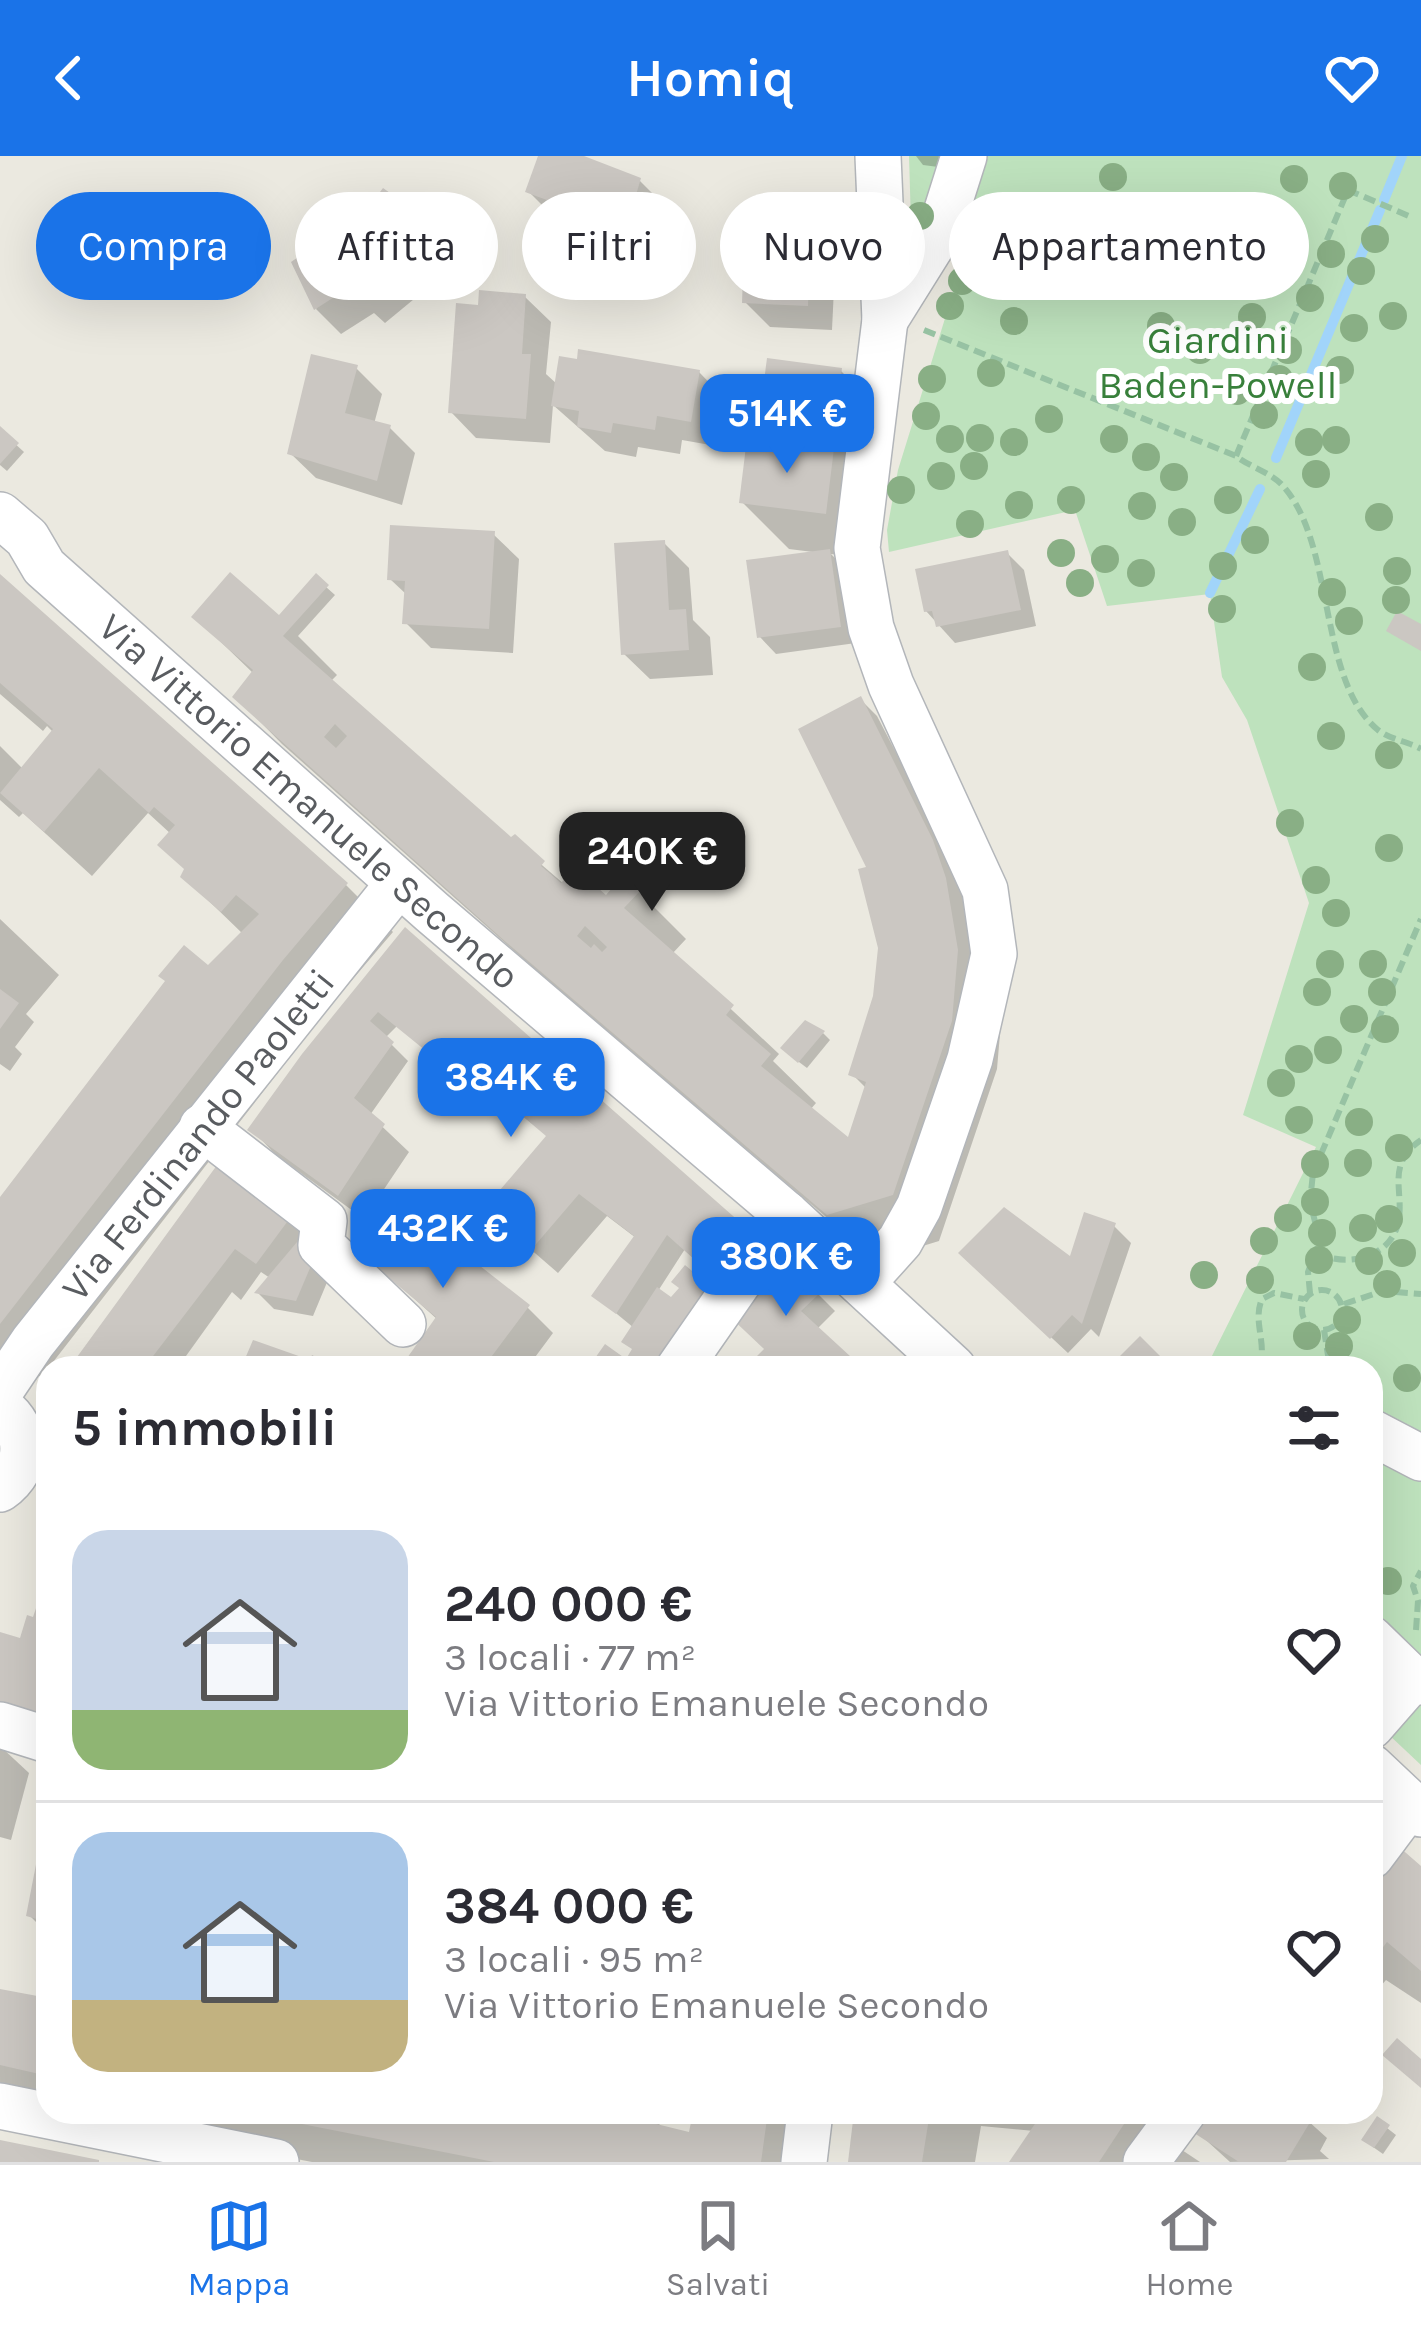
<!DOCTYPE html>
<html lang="it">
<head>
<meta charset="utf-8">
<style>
	:root { --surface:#fff; --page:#f7f7f7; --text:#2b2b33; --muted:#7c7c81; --line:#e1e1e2; --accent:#1a73e8 }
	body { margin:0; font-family:Karla,sans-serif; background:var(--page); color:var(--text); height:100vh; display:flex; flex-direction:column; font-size:45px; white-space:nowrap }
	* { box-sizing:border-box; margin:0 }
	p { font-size:39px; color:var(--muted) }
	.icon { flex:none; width:66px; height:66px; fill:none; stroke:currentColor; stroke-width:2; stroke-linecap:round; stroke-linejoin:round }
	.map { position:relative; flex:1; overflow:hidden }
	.drawer { position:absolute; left:36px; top:1200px; width:1347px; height:768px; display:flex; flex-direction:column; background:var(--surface); border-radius:36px; box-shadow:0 12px 48px #0002 }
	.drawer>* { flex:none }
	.guide { position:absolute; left:36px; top:36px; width:1350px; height:108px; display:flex; gap:24px }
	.price { position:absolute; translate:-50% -102px; padding:0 27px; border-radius:24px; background:var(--accent); color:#fff; font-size:39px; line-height:78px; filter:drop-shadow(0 3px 6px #0008) }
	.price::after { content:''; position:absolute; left:50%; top:72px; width:36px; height:27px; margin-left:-18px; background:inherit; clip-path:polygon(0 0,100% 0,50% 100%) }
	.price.selected { background:#222; color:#fff }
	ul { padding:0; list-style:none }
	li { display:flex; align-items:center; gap:36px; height:300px; padding:0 36px }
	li+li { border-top:3px solid var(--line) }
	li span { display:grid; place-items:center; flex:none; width:336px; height:240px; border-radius:36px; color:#555 }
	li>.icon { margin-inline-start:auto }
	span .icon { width:144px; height:144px; fill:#fffc; stroke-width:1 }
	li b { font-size:51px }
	h2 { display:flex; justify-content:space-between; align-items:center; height:144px; padding:0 36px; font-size:51px }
	.pill { padding:0 42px; border-radius:54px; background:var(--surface); box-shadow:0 12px 48px #0002; font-size:42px; line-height:108px }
	.pill.selected { background:var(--accent); color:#fff }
	header { display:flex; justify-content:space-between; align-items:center; height:156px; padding:0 36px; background:var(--accent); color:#fff; font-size:54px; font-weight:600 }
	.dock { display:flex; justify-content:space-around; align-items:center; height:168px; border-top:3px solid var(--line); background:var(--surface); font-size:33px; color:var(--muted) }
	.dock a { display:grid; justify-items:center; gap:6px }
	.dock .selected { color:var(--accent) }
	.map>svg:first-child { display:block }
	.green { fill:#bee2bd }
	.shadow { fill:#0003; fill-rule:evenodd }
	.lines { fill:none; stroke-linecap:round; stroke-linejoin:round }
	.stream { stroke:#a1d4fa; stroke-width:10 }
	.building { fill:#cbc7c2; fill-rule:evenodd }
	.minor-casing { stroke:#b3b6ba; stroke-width:48 }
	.path { stroke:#97c2a3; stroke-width:6; stroke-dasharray:12 6; stroke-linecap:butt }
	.minor { stroke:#fff; stroke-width:45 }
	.tree { fill:#89af85 }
	.labels { text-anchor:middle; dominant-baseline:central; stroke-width:12; stroke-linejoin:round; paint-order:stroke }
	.park-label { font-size:39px; fill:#38803b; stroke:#fff }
	.street-label { font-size:39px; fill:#595c60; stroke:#fff }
</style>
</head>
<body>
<header><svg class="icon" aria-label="back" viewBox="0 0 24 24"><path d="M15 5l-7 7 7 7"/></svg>Homiq<svg class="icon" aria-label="heart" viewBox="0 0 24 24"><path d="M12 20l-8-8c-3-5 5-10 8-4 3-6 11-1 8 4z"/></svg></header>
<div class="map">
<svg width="1421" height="2006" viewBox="0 0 1421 2006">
	<rect width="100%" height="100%" fill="#ebe9e0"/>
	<polygon class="green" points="909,0 1421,0 1421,1609 1371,1562 1371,1212 1206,1212 1316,991 1243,959 1309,747 1247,564 1222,521 1210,438 1107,450 1075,354 889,396 887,374 898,314 969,85 911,67"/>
	<g class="shadow">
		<polygon points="541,0 576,0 640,25 665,50 651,96 554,61 529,36"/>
		<polygon points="916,0 948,0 946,12 923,9"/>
		<polygon points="384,36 442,77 467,102 433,140 425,134 385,167 374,157 341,178 316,153"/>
		<polygon points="810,65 836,91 832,174 770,171 745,146"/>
		<polygon points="525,141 551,166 546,218 558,229 699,216 724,242 716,290 682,284 680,298 638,291 636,301 605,295 553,249 550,287 476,282 451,256 481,152"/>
		<polygon points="356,212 382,238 374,268 390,272 415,297 402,349 316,322 290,297"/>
		<polygon points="841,215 888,262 872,403 831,398 846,413 856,487 776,498 760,481 813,396 789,393 742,346 790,290 762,262"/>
		<polygon points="0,274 24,296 7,315 0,309"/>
		<polygon points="493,378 519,403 513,497 431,492 405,466 407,439 390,423"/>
		<polygon points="664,387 689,412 693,464 710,481 713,519 650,523 624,498"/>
		<polygon points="1007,397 1024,414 1036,470 955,487 926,455"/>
		<polygon points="0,422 346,729 393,776 329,851 43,1219 0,1231 0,1048 243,778 183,720 187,714 171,678 148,657 92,720 23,657 19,661 0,644 0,590 22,612 54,577 47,570 43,575 0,538"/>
		<polygon points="316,422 335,439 298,480 337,519 330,526 564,728 607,743 624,724 639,736 686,783 672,798 779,898 773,905 816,947 810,954 849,986 867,933 852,918 876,841 881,792 870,712 861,544 877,560 903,610 933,640 1003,843 997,913 939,1085 877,1104 558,834 282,588 236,541 254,518 195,461 280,463"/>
		<polygon points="0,763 59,819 26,858 34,866 15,891 22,898 10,915 0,908"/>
		<path d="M406 775 819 1139 835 1155 817 1173 859 1212H769L768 1193 732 1158 695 1212H592L627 1207 634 1195V1172L595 1140 636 1082 607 1060 558 1117 528 1091 518 1103 469 1063 499 1071 549 981 524 961 518 969 397 870 385 882 408 905 370 959 409 996 364 1063 276 999 251 973ZM685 1093 707 1112 671 1145 658 1135Z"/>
		<polygon points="823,877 830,884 807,912 791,900"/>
		<polygon points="221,1009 316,1086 328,1124 313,1160 274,1153 258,1137 270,1122 261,1116 241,1144 232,1136 186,1200 194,1208 191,1212 72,1212"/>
		<polygon points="1114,1070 1131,1087 1099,1181 1091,1173 1068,1197 979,1114 1072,1105"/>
		<polygon points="359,1093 528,1152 553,1177 527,1212 404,1212 438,1164"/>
		<polygon points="0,1590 29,1617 11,1684 0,1681"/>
		<polygon points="48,1661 48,1778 29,1759"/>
		<polygon points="1371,1671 1421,1714 1421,1847 1386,1824 1371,1841"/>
		<polygon points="0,1836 48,1845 48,1955 0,1928"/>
		<polygon points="54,1956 647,1956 664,1973 692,1980 696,1956 819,1956 812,2006 312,2006"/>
		<polygon points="857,1956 1160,1956 1127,2006 1013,2006 1034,1975 981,1970 975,2006 851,2006"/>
		<polygon points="1207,1956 1311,1956 1306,1963 1327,1982 1320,1995 1329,2003 1230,2006 1195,1974"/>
		<polygon points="1335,1956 1354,1956 1348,1964"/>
		<polygon points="1378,1965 1396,1979 1383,1998 1373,1991"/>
		<polygon points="1179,1992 1200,2006 1169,2006"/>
	</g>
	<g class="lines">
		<g class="stream">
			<polyline points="1384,44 1402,0"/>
			<polyline points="1276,302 1380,54"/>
			<polyline points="1210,437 1260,333"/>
		</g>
	</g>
	<g class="building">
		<polygon points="538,0 584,0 641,22 626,73 525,36"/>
		<polygon points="383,32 444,75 406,116 398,110 358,144 350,131 314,154 291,106 351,65 346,62 366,39 374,44"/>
		<polygon points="745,60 811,62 808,150 742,147"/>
		<polygon points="479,134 526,138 522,198 531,198 526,263 448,257 456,147 478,149"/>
		<polygon points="578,193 700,214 691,266 657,260 655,274 613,267 611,277 577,271 579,255 551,250 559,200 577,203"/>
		<polygon points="311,198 358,209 345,257 391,269 377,325 287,298"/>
		<polygon points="767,202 842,212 834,272 759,263"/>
		<polygon points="0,270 19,287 0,308"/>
		<polygon points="747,282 834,292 826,358 739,347"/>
		<polygon points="390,369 495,375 489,473 402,468 405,425 387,424"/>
		<polygon points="665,384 669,454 686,453 689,494 621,499 614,387"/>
		<polygon points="830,393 841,471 757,482 746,404"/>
		<polygon points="1008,394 1021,454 936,471 932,455 924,456 915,413"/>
		<path d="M230 416 279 459 316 417 329 429 283 480 511 681 515 678 545 705 541 710 561 727 575 712 606 739 623 719 641 734 624 752 734 849 726 859 771 898 761 910 848 981 866 926 848 919 873 840 878 792 858 713 866 711 798 573 861 540 933 684 946 722 958 794 952 865 893 1039 827 1059 507 787 232 541 253 514 191 461ZM335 568 347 580 336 592 324 581ZM585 770 607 791 602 796 594 788 591 792 577 780Z"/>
		<polygon points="0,418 348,727 283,804 0,1168 0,1041 165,825 158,820 184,789 208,809 259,758 236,739 221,756 180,721 184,713 157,689 175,669 154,651 149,657 99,612 44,676 0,637 53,573 0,527"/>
		<polygon points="1397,455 1421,468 1421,495 1386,475"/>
		<polygon points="405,771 758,1082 667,1212 588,1212 605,1188 626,1203 632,1193 621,1186 657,1131 671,1141 679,1132 671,1126 685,1109 698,1120 704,1112 667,1079 616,1158 591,1140 634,1080 579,1038 531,1094 520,1084 509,1097 458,1056 468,1042 483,1054 546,980 506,946 500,955 378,856 370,865 394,886 354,942 385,968 338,1040 247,974 302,898"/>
		<polygon points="0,833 19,847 0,873"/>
		<polygon points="805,864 825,875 798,907 780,892"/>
		<polygon points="220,1005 293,1058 256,1108 235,1093 147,1208 148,1212 69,1212"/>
		<polygon points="393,1042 530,1149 483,1212 400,1212 436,1161 355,1094"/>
		<polygon points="1004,1051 1070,1100 1084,1056 1116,1067 1082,1168 1072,1159 1050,1183 958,1097"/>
		<polygon points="297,1086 313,1105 296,1145 254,1137"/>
		<polygon points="773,1091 821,1136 801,1155 863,1212 765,1212 755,1202 764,1193 727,1158"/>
		<polygon points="1140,1180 1172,1212 1108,1212"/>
		<polygon points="253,1184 310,1204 312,1199 325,1206 321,1212 241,1212"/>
		<polygon points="48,1417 48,1553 46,1561 0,1546 0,1476 20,1482 27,1459 33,1461"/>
		<polygon points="46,1657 48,1657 48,1766 26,1760"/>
		<polygon points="1398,1690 1421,1710 1421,1815 1387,1786 1371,1807 1371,1725"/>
		<polygon points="0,1833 48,1842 48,1920 0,1909"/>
		<polygon points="1397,1882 1421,1903 1421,1932 1382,1899"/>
		<polygon points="241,1956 636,1956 636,1963 689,1976 693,1956 768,1956 761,2006 494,2006"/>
		<polygon points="854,1956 930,1956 922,2006 848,2006"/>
		<polygon points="1043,1956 1132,1956 1099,2006 1009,2006"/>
		<polygon points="1203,1956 1301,1956 1312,1963 1286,2006 1239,2006 1191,1975"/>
		<polygon points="1377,1960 1390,1969 1374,1992 1361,1984"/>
		<polygon points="0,1984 99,2004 99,2006 0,2006"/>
	</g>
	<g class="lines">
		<defs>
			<g id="minor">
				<polyline points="885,164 940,76 964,0"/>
				<path id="s1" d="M0 359 27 382 44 411 432 756 786 1058 953 1212"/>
				<polyline points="202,971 324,1065 321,1089 403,1168"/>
				<polyline points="863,1126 900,1085 919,1051 970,903 994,798 985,734 891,529 871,472 857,392 885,164 878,0"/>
				<polyline points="679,1212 786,1058"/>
				<path id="s2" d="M0 1235 33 1186 399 727"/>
				<path d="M0 1251C30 1274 31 1311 0 1333"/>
				<polyline points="1371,1276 1421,1302"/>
				<polyline points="1371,1483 1412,1523 1421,1526"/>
				<polyline points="0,1569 48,1584"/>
				<polyline points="1371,1570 1412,1523"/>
				<polyline points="1371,1611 1421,1658"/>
				<polyline points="1371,1700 1410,1648"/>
				<polyline points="0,1950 276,2006"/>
				<polyline points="804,2006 810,1956"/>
				<polyline points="1146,2006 1183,1956"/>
			</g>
		</defs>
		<use href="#minor" class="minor-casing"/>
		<g class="path">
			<path d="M924 174 1236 300C1250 311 1272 317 1283 330 1336 389 1317 524 1378 574 1391 584 1407 585 1421 593"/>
			<polyline points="1236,300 1348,34 1409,60"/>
			<path d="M1317 1096C1343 1112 1387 1103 1397 1071 1407 1038 1383 1010 1421 984"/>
			<circle cx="1322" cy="1154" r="20"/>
			<polyline points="1310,1137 1308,1116 1320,1085 1310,1046 1313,1017 1421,763"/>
			<polyline points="1344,1148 1383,1135 1421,1138"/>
			<polyline points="1324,1174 1330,1212"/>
			<path d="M1259 1212C1268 1187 1252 1166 1262 1143L1274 1137 1304 1143"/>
			<polyline points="1416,1474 1418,1445 1413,1430 1421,1415"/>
		</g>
		<use href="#minor" class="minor"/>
	</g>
	<g class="tree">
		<circle cx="1113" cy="21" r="14"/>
		<circle cx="1294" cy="23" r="14"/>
		<circle cx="1343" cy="30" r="14"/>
		<circle cx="920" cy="60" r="14"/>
		<circle cx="1116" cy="63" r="14"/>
		<circle cx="997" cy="76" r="14"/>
		<circle cx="1375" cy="83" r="14"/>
		<circle cx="1331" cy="98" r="14"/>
		<circle cx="1143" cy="99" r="14"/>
		<circle cx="1198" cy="101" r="14"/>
		<circle cx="1080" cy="105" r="14"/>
		<circle cx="999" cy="108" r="14"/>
		<circle cx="1361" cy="115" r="14"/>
		<circle cx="1177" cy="119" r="14"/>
		<circle cx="1247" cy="121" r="14"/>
		<circle cx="962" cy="125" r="14"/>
		<circle cx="1310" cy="142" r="14"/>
		<circle cx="950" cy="150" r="14"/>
		<circle cx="1393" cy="160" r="14"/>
		<circle cx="1252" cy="161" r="14"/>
		<circle cx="1014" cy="165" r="14"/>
		<circle cx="1161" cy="170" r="14"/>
		<circle cx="1354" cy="172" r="14"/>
		<circle cx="1200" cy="194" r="14"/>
		<circle cx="1288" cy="194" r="14"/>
		<circle cx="1340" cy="214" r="14"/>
		<circle cx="991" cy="217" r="14"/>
		<circle cx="932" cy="223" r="14"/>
		<circle cx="1279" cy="223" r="14"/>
		<circle cx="1237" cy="235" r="14"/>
		<circle cx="1264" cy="259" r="14"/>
		<circle cx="926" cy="260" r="14"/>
		<circle cx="1049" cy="263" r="14"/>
		<circle cx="980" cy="282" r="14"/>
		<circle cx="950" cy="283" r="14"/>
		<circle cx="1114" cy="283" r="14"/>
		<circle cx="1336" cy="284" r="14"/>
		<circle cx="1014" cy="286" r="14"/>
		<circle cx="1309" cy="286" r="14"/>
		<circle cx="1146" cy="301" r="14"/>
		<circle cx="974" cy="310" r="14"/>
		<circle cx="1316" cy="318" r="14"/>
		<circle cx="941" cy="320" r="14"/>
		<circle cx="1174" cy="321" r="14"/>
		<circle cx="901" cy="334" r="14"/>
		<circle cx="1071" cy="344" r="14"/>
		<circle cx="1228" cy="344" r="14"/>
		<circle cx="1019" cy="349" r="14"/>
		<circle cx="1142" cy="350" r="14"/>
		<circle cx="1379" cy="361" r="14"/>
		<circle cx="1182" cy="366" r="14"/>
		<circle cx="970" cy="368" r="14"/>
		<circle cx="1255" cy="384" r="14"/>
		<circle cx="1061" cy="397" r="14"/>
		<circle cx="1105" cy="403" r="14"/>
		<circle cx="1223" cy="410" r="14"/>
		<circle cx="1397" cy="415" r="14"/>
		<circle cx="1141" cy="417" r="14"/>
		<circle cx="1080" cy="427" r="14"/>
		<circle cx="1332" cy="436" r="14"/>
		<circle cx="1396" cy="444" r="14"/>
		<circle cx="1222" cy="453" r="14"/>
		<circle cx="1349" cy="465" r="14"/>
		<circle cx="1312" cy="511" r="14"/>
		<circle cx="1331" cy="580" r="14"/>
		<circle cx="1389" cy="599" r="14"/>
		<circle cx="1290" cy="667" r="14"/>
		<circle cx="1389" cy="692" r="14"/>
		<circle cx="1316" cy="724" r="14"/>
		<circle cx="1336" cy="757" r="14"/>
		<circle cx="1330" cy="808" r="14"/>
		<circle cx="1373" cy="808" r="14"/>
		<circle cx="1317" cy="836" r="14"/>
		<circle cx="1382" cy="836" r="14"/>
		<circle cx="1354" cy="863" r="14"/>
		<circle cx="1385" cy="873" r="14"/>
		<circle cx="1328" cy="894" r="14"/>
		<circle cx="1299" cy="903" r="14"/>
		<circle cx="1281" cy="927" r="14"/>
		<circle cx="1299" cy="964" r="14"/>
		<circle cx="1359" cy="966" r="14"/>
		<circle cx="1399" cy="992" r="14"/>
		<circle cx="1358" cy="1007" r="14"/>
		<circle cx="1315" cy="1008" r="14"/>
		<circle cx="1315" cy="1046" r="14"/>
		<circle cx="1288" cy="1062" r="14"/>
		<circle cx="1389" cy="1063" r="14"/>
		<circle cx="1363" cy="1072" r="14"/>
		<circle cx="1322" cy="1077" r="14"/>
		<circle cx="1264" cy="1085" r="14"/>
		<circle cx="1402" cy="1097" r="14"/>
		<circle cx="1319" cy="1104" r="14"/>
		<circle cx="1369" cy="1105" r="14"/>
		<circle cx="1204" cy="1119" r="14"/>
		<circle cx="1260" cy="1124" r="14"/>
		<circle cx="1387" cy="1128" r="14"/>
		<circle cx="1347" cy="1164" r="14"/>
		<circle cx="1307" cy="1180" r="14"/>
		<circle cx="1339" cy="1190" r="14"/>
		<circle cx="1407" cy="1222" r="14"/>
		<circle cx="1388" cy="1425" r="14"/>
	</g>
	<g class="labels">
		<g class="park-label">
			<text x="1218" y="184">Giardini<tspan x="1218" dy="45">Baden-Powell</tspan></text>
		</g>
		<g class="street-label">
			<text stroke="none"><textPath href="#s1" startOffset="423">Via Vittorio Emanuele Secondo</textPath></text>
			<text stroke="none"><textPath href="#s2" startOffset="324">Via Ferdinando Paoletti</textPath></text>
		</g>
	</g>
</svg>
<b class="price" style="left:787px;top:320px">514K €</b>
<b class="price selected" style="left:652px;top:758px">240K €</b>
<b class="price" style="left:511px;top:984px">384K €</b>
<b class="price" style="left:443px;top:1135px">432K €</b>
<b class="price" style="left:786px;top:1163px">380K €</b>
<div class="guide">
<a class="pill selected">Compra</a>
<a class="pill">Affitta</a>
<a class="pill">Filtri</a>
<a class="pill">Nuovo</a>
<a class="pill">Appartamento</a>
</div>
<section class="drawer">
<h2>5 immobili<svg class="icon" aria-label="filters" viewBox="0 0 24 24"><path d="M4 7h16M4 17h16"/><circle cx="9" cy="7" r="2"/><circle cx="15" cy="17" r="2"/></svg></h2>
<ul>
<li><span style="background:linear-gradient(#c9d6e8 75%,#8fb573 0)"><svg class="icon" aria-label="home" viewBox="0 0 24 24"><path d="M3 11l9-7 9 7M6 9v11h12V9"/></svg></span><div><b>240 000 €</b><p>3 locali · 77 m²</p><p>Via Vittorio Emanuele Secondo</p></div><svg class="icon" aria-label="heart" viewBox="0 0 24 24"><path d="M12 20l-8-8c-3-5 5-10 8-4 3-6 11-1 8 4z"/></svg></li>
<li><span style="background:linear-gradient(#a9c7e8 70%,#c2b280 0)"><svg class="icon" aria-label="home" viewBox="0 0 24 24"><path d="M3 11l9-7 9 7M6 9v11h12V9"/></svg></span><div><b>384 000 €</b><p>3 locali · 95 m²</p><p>Via Vittorio Emanuele Secondo</p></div><svg class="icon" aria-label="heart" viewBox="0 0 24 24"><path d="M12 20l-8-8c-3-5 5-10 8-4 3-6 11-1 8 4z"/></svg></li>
</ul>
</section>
</div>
<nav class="dock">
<a class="selected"><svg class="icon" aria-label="map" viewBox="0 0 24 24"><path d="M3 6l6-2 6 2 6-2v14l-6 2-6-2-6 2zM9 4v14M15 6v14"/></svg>Mappa</a>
<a><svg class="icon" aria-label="saved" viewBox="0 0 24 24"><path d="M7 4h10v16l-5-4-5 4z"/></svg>Salvati</a>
<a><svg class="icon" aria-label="home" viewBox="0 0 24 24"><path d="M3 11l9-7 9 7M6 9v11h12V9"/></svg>Home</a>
</nav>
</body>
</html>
